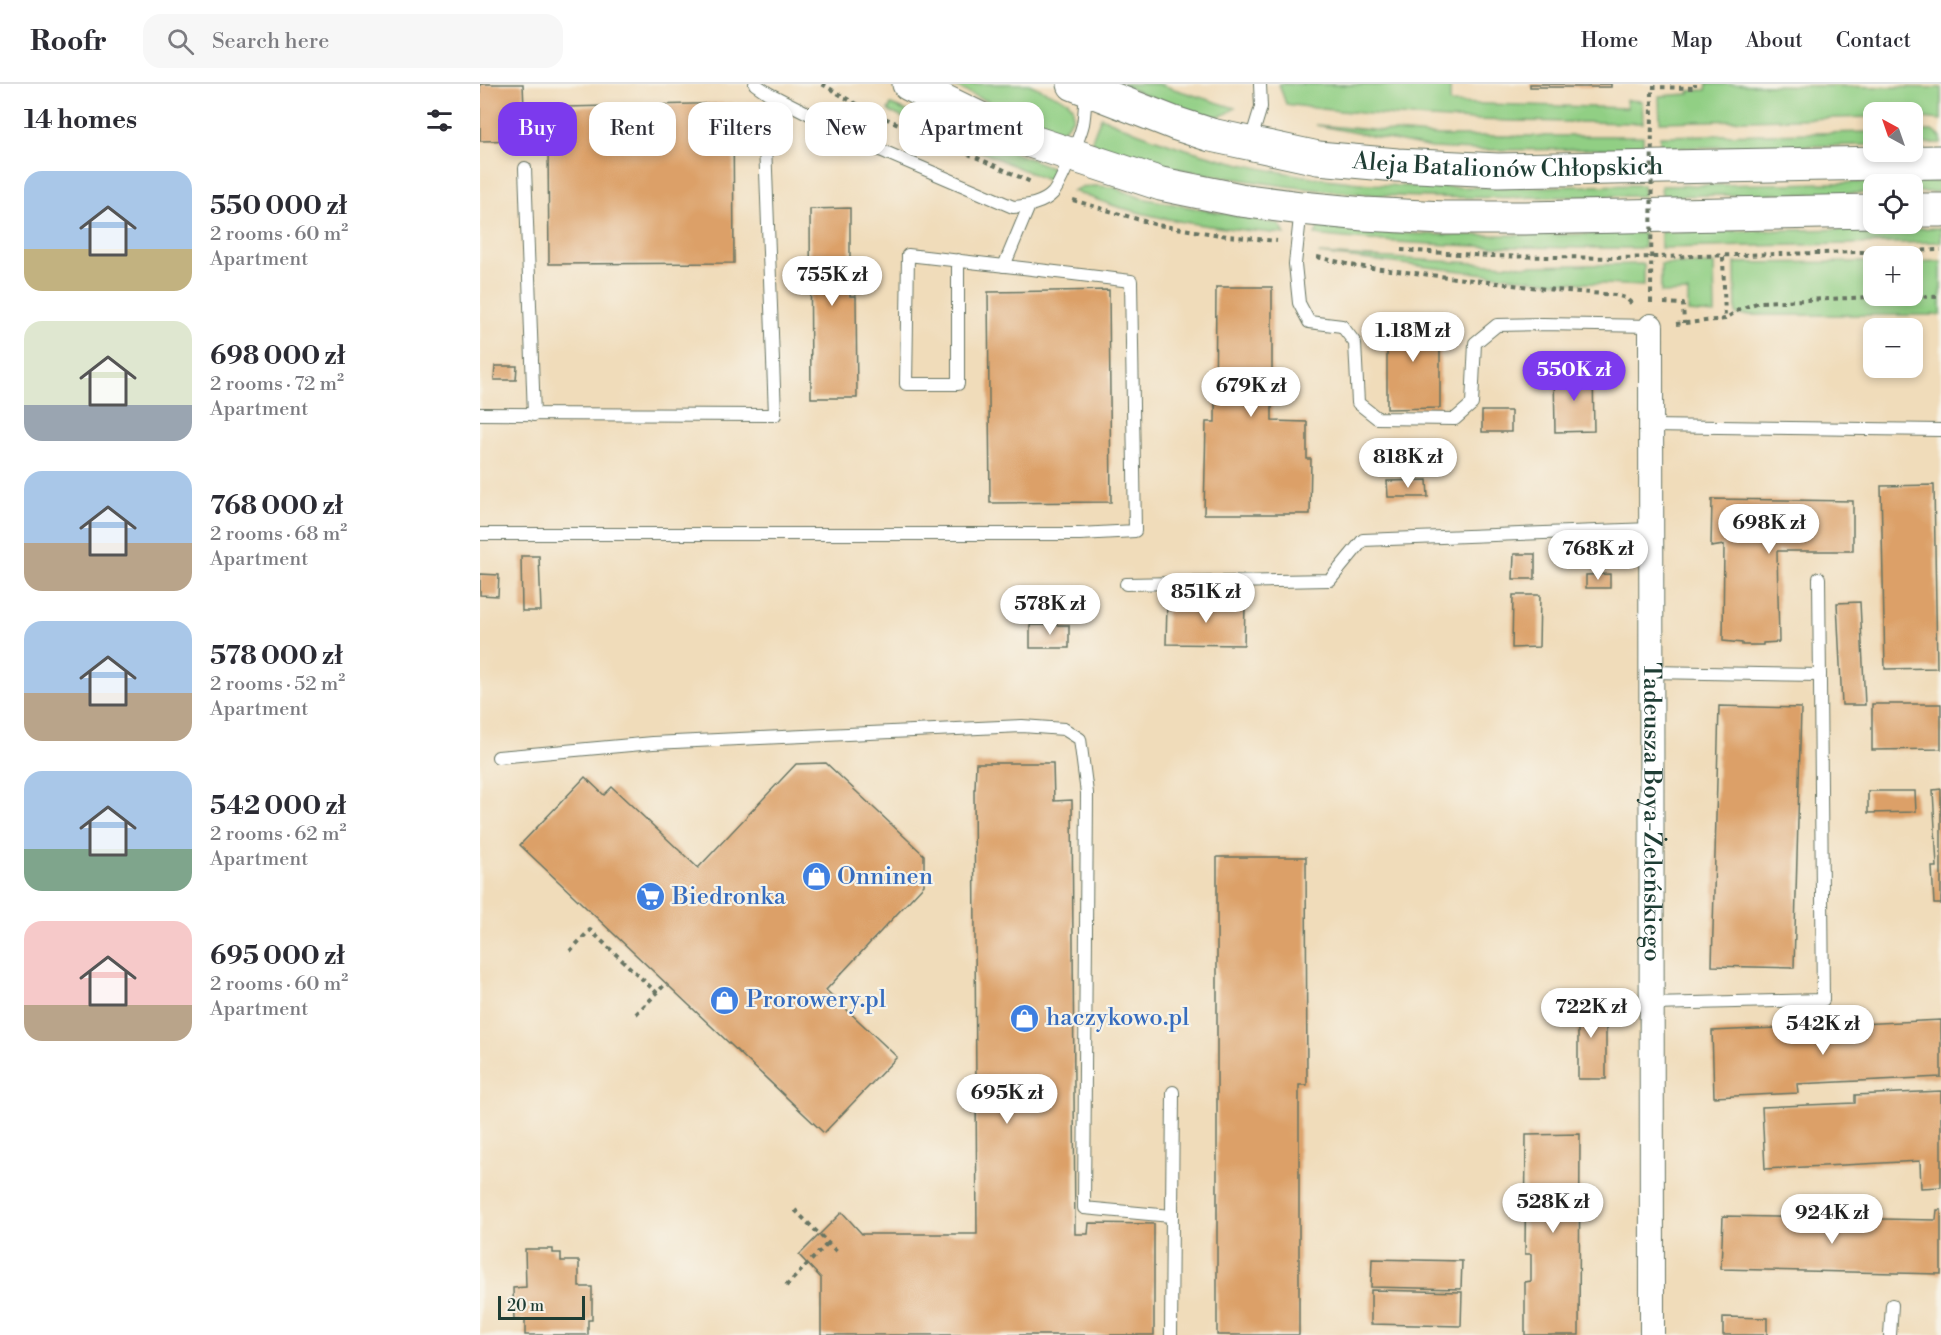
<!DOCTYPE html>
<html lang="en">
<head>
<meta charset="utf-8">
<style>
	:root { --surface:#fff; --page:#f7f7f7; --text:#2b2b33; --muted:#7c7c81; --line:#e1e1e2; --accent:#7c3aed }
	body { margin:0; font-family:"Libre Bodoni",serif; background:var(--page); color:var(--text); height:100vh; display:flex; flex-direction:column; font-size:22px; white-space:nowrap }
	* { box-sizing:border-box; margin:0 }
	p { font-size:20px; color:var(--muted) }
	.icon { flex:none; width:33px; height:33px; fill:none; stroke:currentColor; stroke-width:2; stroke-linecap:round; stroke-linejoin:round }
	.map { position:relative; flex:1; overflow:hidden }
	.panel { display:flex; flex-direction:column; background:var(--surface); width:480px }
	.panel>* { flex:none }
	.hud { position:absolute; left:18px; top:18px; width:570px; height:54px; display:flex; gap:12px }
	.needle { width:39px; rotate:320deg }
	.tools { position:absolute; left:1383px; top:18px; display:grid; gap:12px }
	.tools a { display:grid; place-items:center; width:60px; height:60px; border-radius:12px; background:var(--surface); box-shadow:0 3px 9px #0003; font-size:30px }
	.scale { position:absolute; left:18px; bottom:15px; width:87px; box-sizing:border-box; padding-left:6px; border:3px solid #1f3d34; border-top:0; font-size:16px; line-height:21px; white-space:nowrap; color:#1f3d34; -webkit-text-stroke:4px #f7f3e8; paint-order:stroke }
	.price { position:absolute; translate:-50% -51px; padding:0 14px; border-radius:21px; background:#fff; color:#222; font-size:20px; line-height:39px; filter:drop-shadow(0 2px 3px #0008) }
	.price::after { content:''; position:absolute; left:50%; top:36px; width:18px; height:14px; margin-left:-9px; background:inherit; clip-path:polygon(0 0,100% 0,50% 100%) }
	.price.current { background:var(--accent); color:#fff }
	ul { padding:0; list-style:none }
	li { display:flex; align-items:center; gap:18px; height:150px; padding:0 24px }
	li span { display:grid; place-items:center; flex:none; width:168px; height:120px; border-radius:18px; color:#555 }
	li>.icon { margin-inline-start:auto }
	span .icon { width:72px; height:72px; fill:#fffc; stroke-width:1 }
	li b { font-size:26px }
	h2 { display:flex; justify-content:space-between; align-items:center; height:72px; padding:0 24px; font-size:26px }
	.tag { padding:0 21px; border-radius:18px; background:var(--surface); box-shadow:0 3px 9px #0003; font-size:21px; line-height:54px }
	.tag.current { background:var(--accent); color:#fff }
	header { display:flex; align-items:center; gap:36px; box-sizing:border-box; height:84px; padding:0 30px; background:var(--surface); border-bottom:2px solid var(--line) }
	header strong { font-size:28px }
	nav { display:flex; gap:33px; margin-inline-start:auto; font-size:21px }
	.search { width:420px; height:54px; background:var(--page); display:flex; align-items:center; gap:15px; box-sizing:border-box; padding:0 21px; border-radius:18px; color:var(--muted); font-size:22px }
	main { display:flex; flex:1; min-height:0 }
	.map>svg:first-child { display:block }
	.green { fill:#91cf84; stroke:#58865c; stroke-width:1.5 }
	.building { fill:#dca067 }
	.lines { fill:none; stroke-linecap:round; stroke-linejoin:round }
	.lane-casing { stroke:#687563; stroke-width:14 }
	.street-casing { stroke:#687563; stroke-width:26 }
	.primary-casing { stroke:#687563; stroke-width:35 }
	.path { stroke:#687563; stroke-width:4; stroke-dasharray:4.5 4.5; stroke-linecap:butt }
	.lane { stroke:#fff; stroke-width:12 }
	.street { stroke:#fff; stroke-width:24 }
	.primary { stroke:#fff; stroke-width:33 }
	.path-bridge { stroke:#687563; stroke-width:4; stroke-dasharray:4.5 4.5; stroke-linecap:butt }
	.labels { text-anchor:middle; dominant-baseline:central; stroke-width:4.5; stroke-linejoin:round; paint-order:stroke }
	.street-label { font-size:24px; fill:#1f3d34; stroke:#f7f3e8 }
	.shop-label { font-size:24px; fill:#366cbe; stroke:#f7f3e8; text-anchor:start }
</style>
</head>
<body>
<header>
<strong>Roofr</strong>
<div class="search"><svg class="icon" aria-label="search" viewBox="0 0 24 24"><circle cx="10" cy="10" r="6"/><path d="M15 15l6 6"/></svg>Search here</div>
<nav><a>Home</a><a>Map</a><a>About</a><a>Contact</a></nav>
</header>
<main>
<section class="panel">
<h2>14 homes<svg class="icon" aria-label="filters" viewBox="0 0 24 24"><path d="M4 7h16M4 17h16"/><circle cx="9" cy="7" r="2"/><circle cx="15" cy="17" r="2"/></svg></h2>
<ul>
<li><span style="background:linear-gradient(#a9c7e8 65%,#c2b280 0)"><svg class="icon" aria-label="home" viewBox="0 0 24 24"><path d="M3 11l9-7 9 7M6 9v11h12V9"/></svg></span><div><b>550 000 zł</b><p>2 rooms · 60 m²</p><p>Apartment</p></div></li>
<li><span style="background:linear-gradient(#dfe7d0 70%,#9aa5b1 0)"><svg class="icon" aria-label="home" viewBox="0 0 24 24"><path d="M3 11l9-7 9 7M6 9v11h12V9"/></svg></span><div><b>698 000 zł</b><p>2 rooms · 72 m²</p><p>Apartment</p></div></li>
<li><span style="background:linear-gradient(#a9c7e8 60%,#b9a48a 0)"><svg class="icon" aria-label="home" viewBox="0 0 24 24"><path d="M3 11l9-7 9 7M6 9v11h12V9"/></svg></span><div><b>768 000 zł</b><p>2 rooms · 68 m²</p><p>Apartment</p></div></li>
<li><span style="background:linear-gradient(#a9c7e8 60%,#b9a48a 0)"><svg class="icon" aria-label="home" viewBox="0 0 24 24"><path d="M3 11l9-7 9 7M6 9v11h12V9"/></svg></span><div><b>578 000 zł</b><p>2 rooms · 52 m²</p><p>Apartment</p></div></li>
<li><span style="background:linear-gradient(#a9c7e8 65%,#7fa58c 0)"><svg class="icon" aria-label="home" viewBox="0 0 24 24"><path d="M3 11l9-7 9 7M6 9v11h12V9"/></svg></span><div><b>542 000 zł</b><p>2 rooms · 62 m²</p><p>Apartment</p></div></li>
<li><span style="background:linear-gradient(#f6c9c9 70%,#b9a48a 0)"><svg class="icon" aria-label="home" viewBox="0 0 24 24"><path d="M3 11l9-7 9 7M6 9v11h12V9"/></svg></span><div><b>695 000 zł</b><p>2 rooms · 60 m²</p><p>Apartment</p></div></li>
</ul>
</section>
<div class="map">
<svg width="1461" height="1251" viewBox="0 0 1461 1251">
	<rect width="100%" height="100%" fill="#f7f3e8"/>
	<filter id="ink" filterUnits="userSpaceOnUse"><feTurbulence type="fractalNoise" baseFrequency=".0167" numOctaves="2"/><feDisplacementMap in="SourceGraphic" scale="12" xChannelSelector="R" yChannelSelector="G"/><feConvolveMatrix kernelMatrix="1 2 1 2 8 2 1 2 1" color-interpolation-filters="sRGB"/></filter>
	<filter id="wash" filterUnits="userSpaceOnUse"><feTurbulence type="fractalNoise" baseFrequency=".008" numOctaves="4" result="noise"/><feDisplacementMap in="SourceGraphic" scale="24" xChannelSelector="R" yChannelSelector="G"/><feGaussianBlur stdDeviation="1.35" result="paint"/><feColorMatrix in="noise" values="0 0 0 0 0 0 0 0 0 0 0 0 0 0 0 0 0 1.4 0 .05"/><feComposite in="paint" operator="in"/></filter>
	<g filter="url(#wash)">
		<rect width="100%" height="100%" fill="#f0dcba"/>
		<g class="green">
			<polygon points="468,0 549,0 588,17 593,23 593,34 584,45 576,47"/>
			<path d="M639 0H678L755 24C750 28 746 31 739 32 721 34 658 8 639 0Z"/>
			<path d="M799 0 970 2V19L1147 24 1146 16 1162 17 1163 39C1043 37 924 38 806 20Z"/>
			<polygon points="1227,0 1461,4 1461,36 1433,33 1432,28 1394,28 1393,33 1180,38 1179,12 1209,10 1209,7 1226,6"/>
			<polygon points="411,21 573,84 575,86 569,97 410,28 408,26"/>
			<path d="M621 33C714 75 819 97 921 102 1002 105 1083 102 1163 101L1164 112C1093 112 1021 115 950 113 890 112 830 106 770 97 716 89 661 80 611 58Z"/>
			<polygon points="836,41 960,52 1163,52 1163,65 994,66 952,64"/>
			<polygon points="1433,47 1452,47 1461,53 1461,59 1433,60"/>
			<polygon points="1393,48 1393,61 1180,64 1180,52"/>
			<polygon points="1461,97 1461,108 1433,108 1432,100 1394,100 1393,109 1182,112 1181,102"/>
			<path d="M614 102 633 103 661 114 799 140 805 150C752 145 698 140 646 125 628 121 611 113 593 107L602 103Z"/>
			<path d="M838 143C946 155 1055 151 1164 149V164C1054 164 944 163 835 151Z"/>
			<polygon points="1461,144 1461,158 1181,164 1181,148"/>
			<polygon points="839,170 1046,182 1164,180 1164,202 1066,197"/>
			<polygon points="1461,177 1461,231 1256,231 1255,179 1393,178 1394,212 1432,212 1433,178"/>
			<polygon points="1181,180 1234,180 1235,230 1208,228 1208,208 1181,209"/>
		</g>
		<g id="blocks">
			<g class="building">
				<polygon points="0,0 43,0 44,24 253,19 254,179 69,180 68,62 55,62 55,51 44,51 44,56 0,57"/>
				<rect x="1050" y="0" width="81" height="3"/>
				<polygon points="370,124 370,212 376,212 377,314 331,314 330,125"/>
				<polygon points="736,203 792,203 792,337 827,338 827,375 831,375 830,430 724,430 726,338 735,338"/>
				<polygon points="629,206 631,418 510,419 508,208"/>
				<polygon points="907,233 960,233 960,324 907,325"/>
				<polygon points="15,282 37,282 36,296 14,296"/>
				<polygon points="1074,288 1113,288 1114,347 1075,348"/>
				<rect x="1002" y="327" width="29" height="21"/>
				<polygon points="947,396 948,413 908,413 907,397"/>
				<polygon points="1454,401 1457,584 1405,585 1401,402"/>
				<polygon points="1232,415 1373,417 1373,467 1297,467 1299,558 1283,559 1283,561 1262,561 1262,559 1243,557 1244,461 1231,463"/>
				<polygon points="1034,470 1055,470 1055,495 1033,495"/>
				<polygon points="41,472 59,472 61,527 42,527"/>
				<polygon points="0,490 19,491 18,512 0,511"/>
				<polygon points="1130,490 1130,504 1106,504 1106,491"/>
				<polygon points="1033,511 1060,511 1059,563 1032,564"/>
				<polygon points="1380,518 1385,621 1362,621 1357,519"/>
				<polygon points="687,520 765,521 764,561 686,560"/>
				<rect x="550" y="541" width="39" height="23"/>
				<polygon points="1392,620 1461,620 1461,665 1392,666"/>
				<polygon points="1239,622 1321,624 1314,884 1232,882"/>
				<polygon points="346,679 444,771 444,801 346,906 417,973 344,1049 40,761 105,693 124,711 132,703 218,784 316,680"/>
				<polygon points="496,679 573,679 574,717 592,716 595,1150 608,1150 609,1139 674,1140 674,1251 341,1251 341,1194 319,1171 362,1128 382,1150 497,1150 494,705 495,705"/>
				<polygon points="1461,705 1461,820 1454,820 1452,783 1457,783 1453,706"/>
				<polygon points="1388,707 1435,707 1436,728 1388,729"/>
				<polygon points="737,773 826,773 827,1001 819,1001 819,1251 737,1251"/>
				<polygon points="1098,913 1125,914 1124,927 1120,927 1120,943 1126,943 1126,995 1098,995"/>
				<polygon points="1461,936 1461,993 1317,1000 1318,1009 1234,1013 1232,947"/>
				<polygon points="1461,1007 1461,1103 1441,1104 1440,1077 1285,1085 1282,1023 1375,1019 1375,1011"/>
				<polygon points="1100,1050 1099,1251 1045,1251 1045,1198 1051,1197 1051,1170 1045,1170 1046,1051"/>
				<polygon points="1457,1126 1461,1126 1461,1190 1241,1185 1243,1132 1456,1136"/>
				<polygon points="45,1165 73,1165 73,1169 81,1169 81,1177 99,1177 99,1203 112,1203 112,1236 108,1236 108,1251 45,1251 45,1236 34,1236 33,1204 46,1203"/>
				<polygon points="892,1175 982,1177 981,1205 891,1203"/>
				<polygon points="891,1206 982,1208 981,1242 891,1240"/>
				<polygon points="1243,1233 1287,1234 1287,1251 1243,1251"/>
			</g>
		</g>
	</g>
	<g filter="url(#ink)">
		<use href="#blocks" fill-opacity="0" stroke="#687563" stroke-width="1.5"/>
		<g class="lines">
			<defs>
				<g id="lane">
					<path d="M275 0 288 9 398 65 533 123C547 122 563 120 573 109 581 99 600 53 603 40 605 29 605 17 606 7"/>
					<polyline points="770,59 781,23 780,0"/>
					<polyline points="45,84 54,331"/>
					<polyline points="821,124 815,180 819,219 829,238 862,242 875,259 878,319 897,334 975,335 992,320 995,259 1017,241 1063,240 1171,242"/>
					<polyline points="524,182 549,122"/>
					<polyline points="0,330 295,331 285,60"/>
					<polyline points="1171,342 1461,346"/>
					<path d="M0 450H600L655 447 651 197C577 188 502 179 428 171L426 300H478V176"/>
					<polyline points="646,500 850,496 883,456 1171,445"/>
					<polyline points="1171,588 1340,591"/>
					<polyline points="18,673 173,659 542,642 584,645 600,655 607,709 604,1124 691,1132"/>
					<polyline points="1172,920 1343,916 1339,494"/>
					<polyline points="691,1251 693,1008"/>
					<polyline points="1410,1251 1412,1221"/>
				</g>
				<g id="street">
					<path id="s1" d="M1171 242 1172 1251"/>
				</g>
				<g id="primary">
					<polyline points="429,0 535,52 681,100 760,116 821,124 884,130 963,134 1045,134 1394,127"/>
					<path id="s2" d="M594 0 694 39 731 51 838 74 917 81 1018 86 1461 78"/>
					<polyline points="1432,126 1461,126"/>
				</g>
			</defs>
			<use href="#lane" class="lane-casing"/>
			<use href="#street" class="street-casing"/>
			<use href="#primary" class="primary-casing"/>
			<g class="path">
				<polyline points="342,0 386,26 500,75 553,99"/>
				<polyline points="1172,3 1215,4 1215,0"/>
				<polyline points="593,116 677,141 747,152 797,157"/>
				<polyline points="921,166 1009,172 1136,174 1461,166"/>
				<polyline points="837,173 876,182 1075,206 1135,211 1146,214 1153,221"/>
				<polyline points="1243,173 1245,234"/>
				<polyline points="1184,219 1203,220 1204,239"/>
				<polyline points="1196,240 1245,235 1260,225 1280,218 1416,212 1461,213"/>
				<polyline points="90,867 110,846 177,909 186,899"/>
				<polyline points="156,930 177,909"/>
				<polyline points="315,1126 358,1169"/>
				<polyline points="306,1202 348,1159"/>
			</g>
			<use href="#lane" class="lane"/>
			<use href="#street" class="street"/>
			<use href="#primary" class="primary"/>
			<polyline class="path-bridge" points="1171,219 1172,3"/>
		</g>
	</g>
	<defs>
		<symbol id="shop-disc" viewBox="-11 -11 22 22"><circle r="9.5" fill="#3f7fe0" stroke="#f7f3e8"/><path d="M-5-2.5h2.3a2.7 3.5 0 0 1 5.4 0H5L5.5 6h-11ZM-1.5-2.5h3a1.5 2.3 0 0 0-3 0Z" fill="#fff"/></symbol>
		<symbol id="supermarket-disc" viewBox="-11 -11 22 22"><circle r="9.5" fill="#3f7fe0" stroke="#f7f3e8"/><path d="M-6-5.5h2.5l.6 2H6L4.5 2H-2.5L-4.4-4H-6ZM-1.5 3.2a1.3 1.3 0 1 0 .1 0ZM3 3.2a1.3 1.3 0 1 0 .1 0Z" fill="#fff"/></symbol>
	</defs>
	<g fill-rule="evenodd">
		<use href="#shop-disc" x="320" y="776" width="33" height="33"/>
		<use href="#supermarket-disc" x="154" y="796" width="33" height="33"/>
		<use href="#shop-disc" x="228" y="900" width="33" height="33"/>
		<use href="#shop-disc" x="528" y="918" width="33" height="33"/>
	</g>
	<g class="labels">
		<g class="street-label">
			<text stroke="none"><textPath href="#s2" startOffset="446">Aleja Batalionów Chłopskich</textPath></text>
			<text stroke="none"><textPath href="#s1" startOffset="486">Tadeusza Boya-Żeleńskiego</textPath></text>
		</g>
		<g class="shop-label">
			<text x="357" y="793">Onninen</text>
			<text x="192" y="813">Biedronka</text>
			<text x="266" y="916">Prorowery.pl</text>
			<text x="566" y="934">haczykowo.pl</text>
		</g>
	</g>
</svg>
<div class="tools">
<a><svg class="needle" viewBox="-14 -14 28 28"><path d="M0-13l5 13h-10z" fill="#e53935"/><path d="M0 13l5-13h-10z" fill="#7c7c81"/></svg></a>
<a><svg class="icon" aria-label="locate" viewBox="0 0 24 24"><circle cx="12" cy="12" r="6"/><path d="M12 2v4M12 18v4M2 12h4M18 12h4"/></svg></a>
<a>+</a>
<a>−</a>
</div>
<div class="scale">20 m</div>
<b class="price" style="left:352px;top:223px">755K zł</b>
<b class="price" style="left:933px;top:279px">1.18M zł</b>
<b class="price current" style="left:1094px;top:318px">550K zł</b>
<b class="price" style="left:771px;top:334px">679K zł</b>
<b class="price" style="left:928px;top:405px">818K zł</b>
<b class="price" style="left:1289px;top:471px">698K zł</b>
<b class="price" style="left:1118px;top:497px">768K zł</b>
<b class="price" style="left:726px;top:540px">851K zł</b>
<b class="price" style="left:570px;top:552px">578K zł</b>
<b class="price" style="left:1111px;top:955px">722K zł</b>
<b class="price" style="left:1343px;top:972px">542K zł</b>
<b class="price" style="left:527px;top:1041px">695K zł</b>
<b class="price" style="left:1073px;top:1150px">528K zł</b>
<b class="price" style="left:1352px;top:1161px">924K zł</b>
<div class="hud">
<a class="tag current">Buy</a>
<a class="tag">Rent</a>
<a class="tag">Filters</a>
<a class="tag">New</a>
<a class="tag">Apartment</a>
</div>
</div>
</main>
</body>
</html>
